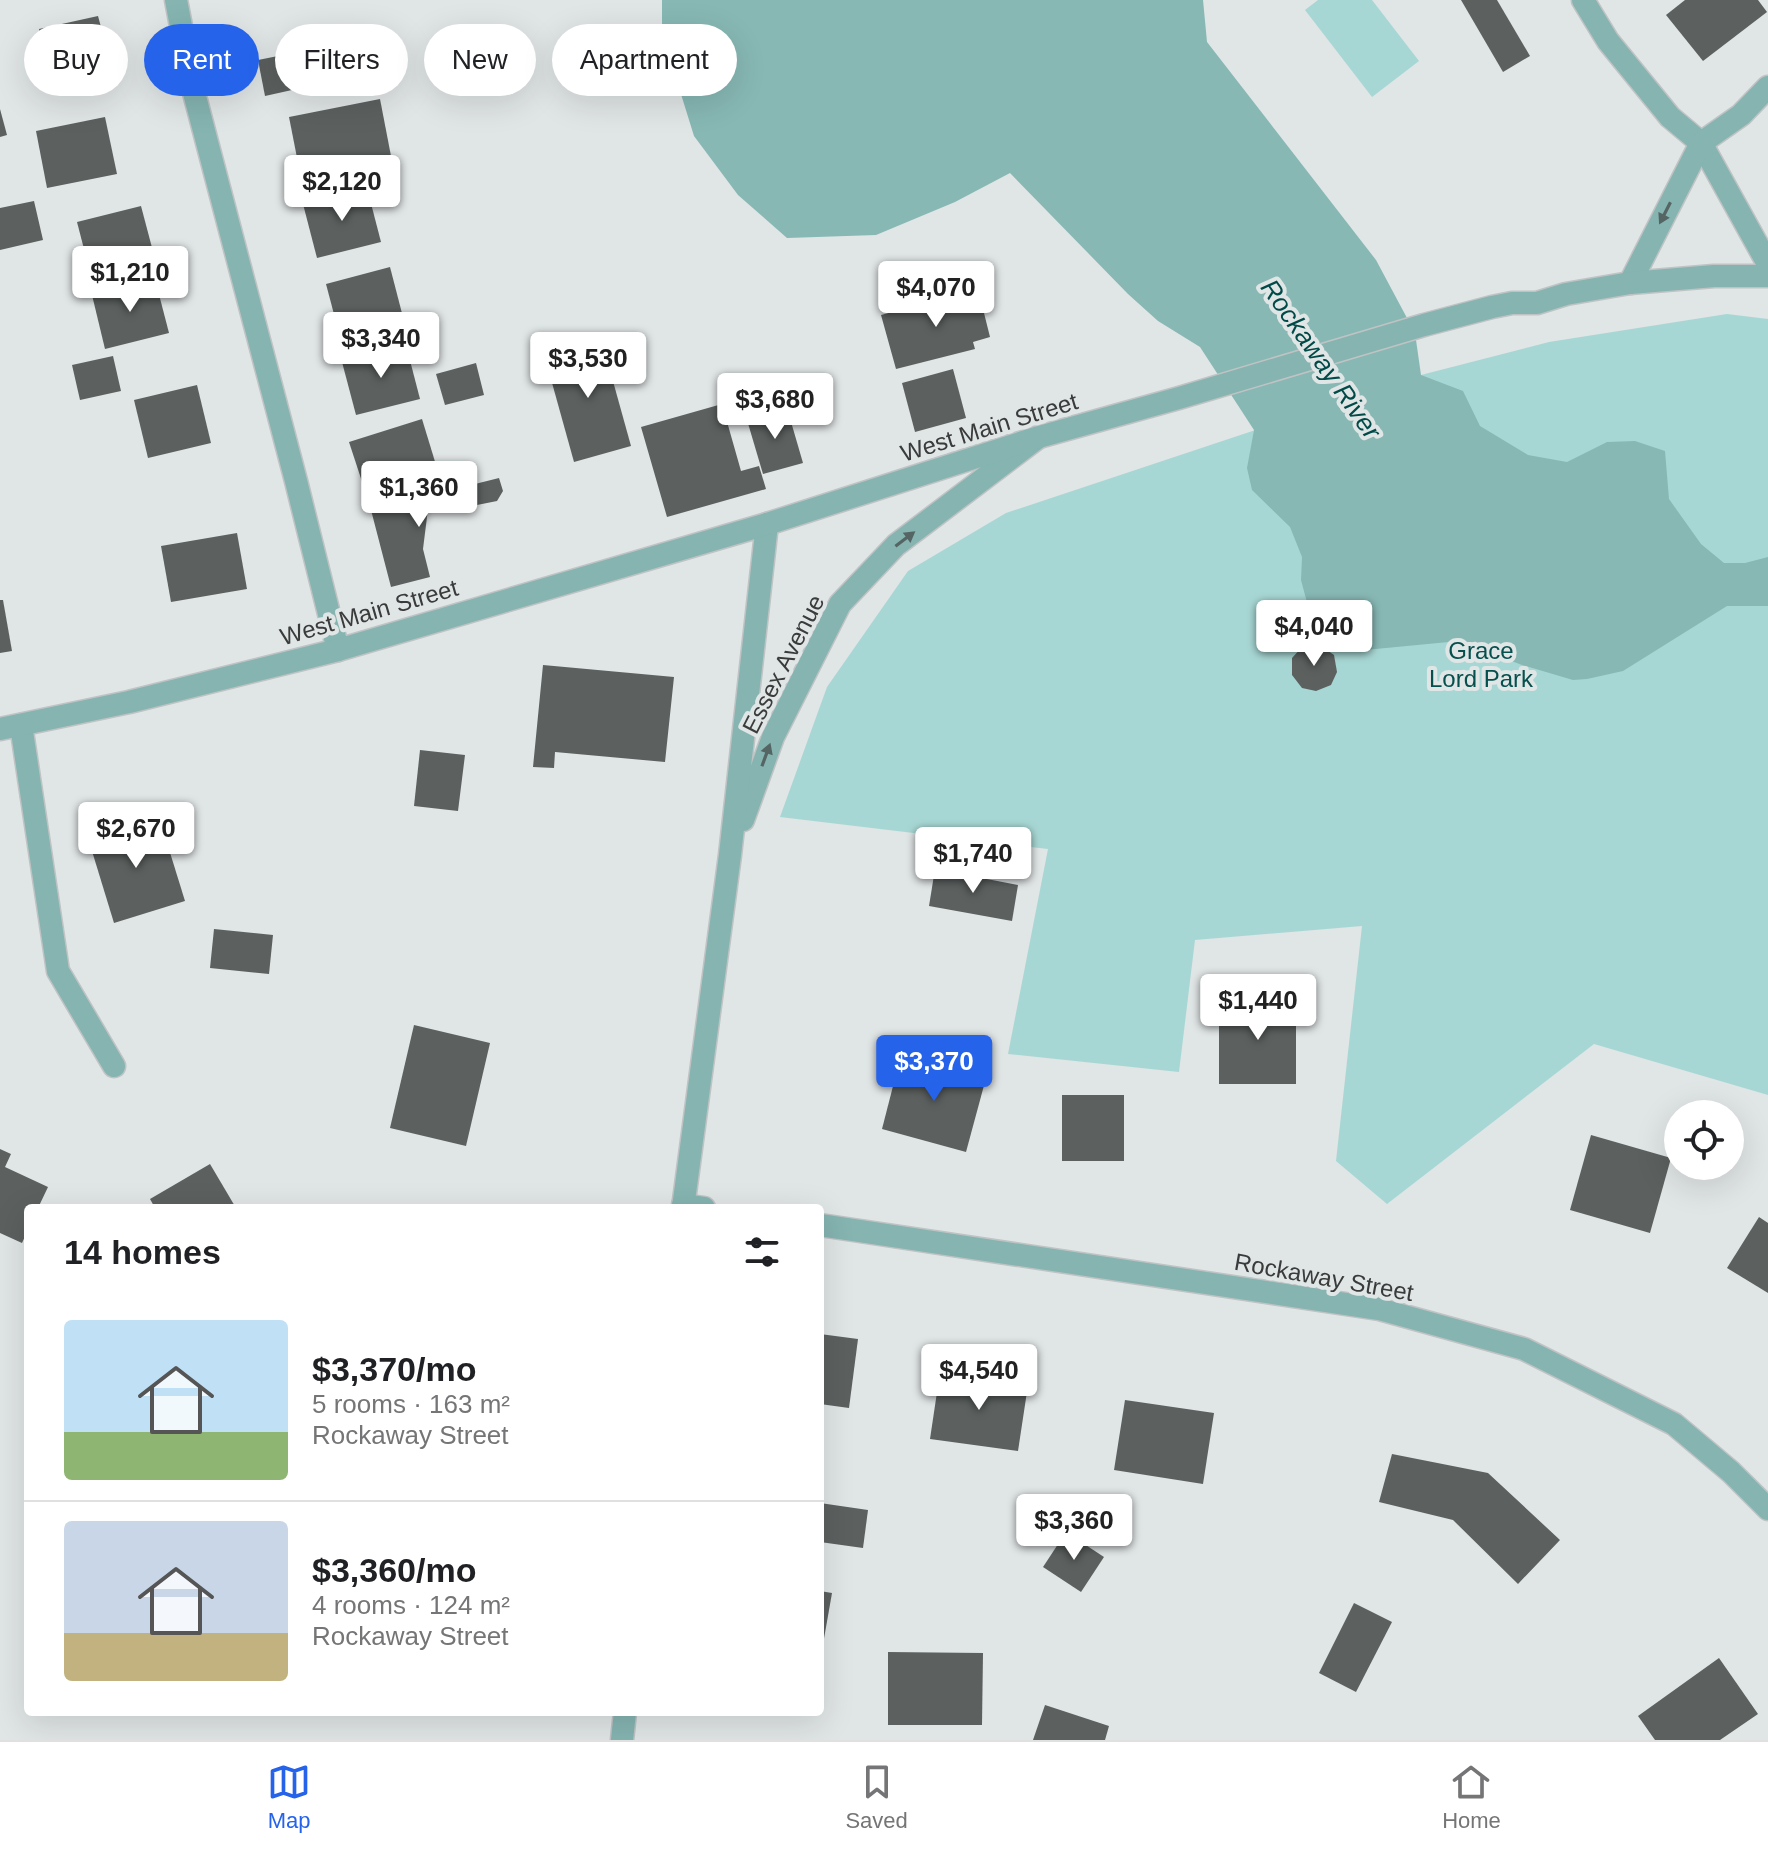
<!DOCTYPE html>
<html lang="en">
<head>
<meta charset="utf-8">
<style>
	:root { --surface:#fff; --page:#f2f2f2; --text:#202124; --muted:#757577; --line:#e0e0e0; --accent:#2563eb }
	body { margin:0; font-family:Helvetica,sans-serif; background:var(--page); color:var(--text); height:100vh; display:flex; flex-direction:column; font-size:30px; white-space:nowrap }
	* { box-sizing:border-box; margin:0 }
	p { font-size:26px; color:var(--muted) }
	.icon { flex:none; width:44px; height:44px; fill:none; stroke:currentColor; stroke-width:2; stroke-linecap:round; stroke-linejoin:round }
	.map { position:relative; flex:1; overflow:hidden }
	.sheet { position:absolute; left:24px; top:1204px; width:800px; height:512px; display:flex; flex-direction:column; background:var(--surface); border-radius:8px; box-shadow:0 8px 32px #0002 }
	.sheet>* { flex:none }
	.top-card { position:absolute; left:24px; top:24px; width:800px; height:72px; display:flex; gap:16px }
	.controls { position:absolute; left:1664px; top:1100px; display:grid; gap:16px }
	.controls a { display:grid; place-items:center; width:80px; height:80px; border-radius:50%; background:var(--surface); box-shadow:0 8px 32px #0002; font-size:40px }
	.price { position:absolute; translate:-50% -68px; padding:0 18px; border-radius:8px; background:#fff; color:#222; font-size:26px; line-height:52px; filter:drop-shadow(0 2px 4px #0008) }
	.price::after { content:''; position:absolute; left:50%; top:48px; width:24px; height:18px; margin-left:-12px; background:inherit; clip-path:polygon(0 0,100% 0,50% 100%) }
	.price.selected { background:var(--accent); color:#fff }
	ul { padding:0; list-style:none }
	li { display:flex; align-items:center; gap:24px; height:200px; padding:0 40px }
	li+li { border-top:2px solid var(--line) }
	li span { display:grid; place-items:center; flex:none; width:224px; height:160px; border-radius:8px; color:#555 }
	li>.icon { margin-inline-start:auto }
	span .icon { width:96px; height:96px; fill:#fffc; stroke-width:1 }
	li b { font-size:34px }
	h2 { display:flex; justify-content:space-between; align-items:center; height:96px; padding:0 40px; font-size:34px }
	.pill { padding:0 28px; border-radius:36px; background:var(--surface); box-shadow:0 8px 32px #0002; font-size:28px; line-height:72px }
	.pill.selected { background:var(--accent); color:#fff }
	.tab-bar { display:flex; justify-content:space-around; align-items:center; height:112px; border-top:2px solid var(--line); background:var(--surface); font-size:22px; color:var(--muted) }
	.tab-bar a { display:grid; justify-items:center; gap:4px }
	.tab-bar .selected { color:var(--accent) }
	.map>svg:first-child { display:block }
	.green { fill:#a7d7d4 }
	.water { fill:#87b8b4 }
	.building { fill:#5c6160 }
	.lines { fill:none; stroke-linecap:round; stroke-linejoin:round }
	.minor-casing { stroke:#bfc3c3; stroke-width:25 }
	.tertiary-casing { stroke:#bfc3c3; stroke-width:25 }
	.minor { stroke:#85b4b1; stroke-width:22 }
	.tertiary { stroke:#85b4b1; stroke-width:22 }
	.oneway { fill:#546564 }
	.labels { text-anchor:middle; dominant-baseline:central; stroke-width:8; stroke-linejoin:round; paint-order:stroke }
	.street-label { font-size:24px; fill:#3a3b3b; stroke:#e0e5e5 }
	.park-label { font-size:24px; fill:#054f4d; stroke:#e0e5e5 }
	.water-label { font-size:26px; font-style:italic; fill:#004a48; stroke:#e0e5e5 }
</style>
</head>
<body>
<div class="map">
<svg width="1768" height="1740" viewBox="0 0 1768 1740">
	<rect width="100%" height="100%" fill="#e0e5e5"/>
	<g class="green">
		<polygon points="1318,0 1372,0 1419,61 1372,97 1305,10"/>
		<polygon points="1727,314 1768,319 1768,1095 1594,1044 1387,1204 1336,1161 1362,926 1195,940 1179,1072 1008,1054 1048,849 780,817 827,687 908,571 1006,513 1421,375 1549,342"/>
	</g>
	<polygon class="water" points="662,0 1203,0 1207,42 1376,260 1415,333 1421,375 1463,391 1480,426 1528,455 1567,462 1607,442 1635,441 1665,451 1669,499 1701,544 1724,563 1745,563 1768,557 1768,606 1727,606 1623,671 1587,679 1573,680 1522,665 1459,641 1365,650 1332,637 1309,610 1301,580 1302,557 1290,527 1252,490 1247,468 1254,430 1200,347 1158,321 1128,294 1010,173 955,202 876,235 787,238 738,195 694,136 662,33"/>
	<g class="building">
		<polygon points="1461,0 1497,0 1530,56 1503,72"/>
		<polygon points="1685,0 1758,0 1767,12 1703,61 1666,15"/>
		<polygon points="98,16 104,38 108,36 116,73 52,88 39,29"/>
		<polygon points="303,51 310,86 265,96 258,60"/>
		<polygon points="380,99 391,156 300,173 289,117"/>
		<polygon points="0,109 7,135 0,137"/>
		<polygon points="105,117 117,174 47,188 36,131"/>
		<polygon points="367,188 381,242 317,258 303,204"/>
		<polygon points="34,201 43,240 0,250 0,208"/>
		<polygon points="141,206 155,259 91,276 77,222"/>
		<polygon points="390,267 404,321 340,337 326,284"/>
		<polygon points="155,279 169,333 105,349 92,295"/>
		<polygon points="978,289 990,337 973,342 975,349 896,369 881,315"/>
		<polygon points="601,338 631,446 574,462 544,354"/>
		<polygon points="406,345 420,399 356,415 342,362"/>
		<polygon points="113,356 121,391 80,400 72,365"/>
		<polygon points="476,363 484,395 445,405 436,374"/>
		<polygon points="953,369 966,418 915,432 902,383"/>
		<polygon points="197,385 211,443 148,458 134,400"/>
		<polygon points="722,404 741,471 759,466 766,489 667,517 641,427"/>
		<polygon points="787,408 803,463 763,474 747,420"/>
		<polygon points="422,419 440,478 368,500 349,442"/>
		<polygon points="499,478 503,491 497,501 477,505 467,499 428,509 423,549 430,577 391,587 371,510"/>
		<polygon points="237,533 247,589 171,602 161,546"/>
		<polygon points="0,600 3,600 12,651 0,653"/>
		<polygon points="1303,646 1321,646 1334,655 1337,672 1331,685 1316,691 1302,688 1292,675 1292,658"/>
		<polygon points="543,665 674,677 665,762 555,752 554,768 533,767"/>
		<polygon points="420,750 465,755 458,811 414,806"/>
		<polygon points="159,817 185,901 114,923 88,838"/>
		<polygon points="935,869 1018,885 1012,921 929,906"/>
		<polygon points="214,929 273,935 269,974 210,968"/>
		<rect x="1219" y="1001" width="77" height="83"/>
		<polygon points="414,1025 490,1043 466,1146 390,1128"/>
		<polygon points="901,1055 986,1078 966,1152 882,1129"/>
		<rect x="1062" y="1095" width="62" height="66"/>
		<polygon points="1591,1135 1671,1158 1650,1233 1570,1210"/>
		<polygon points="0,1149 11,1154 5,1167 48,1187 38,1208 28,1208 28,1230 22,1243 0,1233"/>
		<polygon points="210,1164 236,1208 155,1208 150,1199"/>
		<polygon points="1759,1217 1768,1223 1768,1293 1727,1268"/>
		<polygon points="820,1334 858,1339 849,1408 820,1404"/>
		<polygon points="940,1372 1028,1385 1018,1451 930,1439"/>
		<polygon points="1125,1400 1214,1413 1203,1484 1114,1470"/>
		<polygon points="1392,1454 1488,1473 1560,1540 1518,1584 1453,1520 1379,1502"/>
		<polygon points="820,1503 868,1510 863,1548 820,1542"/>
		<polygon points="1066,1532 1104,1557 1081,1592 1043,1567"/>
		<polygon points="820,1591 832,1593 822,1650 820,1650"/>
		<polygon points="1354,1603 1392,1622 1356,1692 1319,1673"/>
		<polygon points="888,1652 983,1653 982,1725 888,1725"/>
		<polygon points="1719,1658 1758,1714 1720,1740 1655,1740 1638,1716"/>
		<polygon points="1045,1705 1109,1726 1105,1740 1033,1740"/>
	</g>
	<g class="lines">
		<defs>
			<g id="minor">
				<polyline points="176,0 193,89 296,481 338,650"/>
				<polyline points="1583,0 1608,41 1670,117 1701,143 1768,264"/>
				<polyline points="1630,283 1701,143 1741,115 1768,87"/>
				<polyline points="21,725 58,971 114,1066"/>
				<polyline points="743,820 773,737 840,604 896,545 1036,439"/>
				<polyline points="683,1205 704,1208"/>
				<polyline points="683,1208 730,855 767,524"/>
				<polyline points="820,1225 1379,1309 1524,1349 1674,1424 1731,1472 1768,1509"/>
				<polyline points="622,1740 625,1712"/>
			</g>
			<polyline id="tertiary" points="0,729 129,702 338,650 767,524 1039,437 1179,398 1424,325 1492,307 1512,303 1537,303 1566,294 1630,283 1714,276 1768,276"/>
		</defs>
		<use href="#minor" class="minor-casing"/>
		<use href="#tertiary" class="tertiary-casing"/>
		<use href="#minor" class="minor"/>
		<use href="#tertiary" class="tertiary"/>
	</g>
	<defs><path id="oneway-solid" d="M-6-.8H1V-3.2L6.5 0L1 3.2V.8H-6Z" transform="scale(2)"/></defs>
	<g class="oneway">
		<use href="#oneway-solid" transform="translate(1665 213) rotate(117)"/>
		<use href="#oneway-solid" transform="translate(905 539) rotate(-37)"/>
		<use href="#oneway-solid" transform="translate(766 755) rotate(-70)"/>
	</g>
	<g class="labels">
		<g class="street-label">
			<text transform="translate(989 427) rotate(-17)">West Main Street</text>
			<text transform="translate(369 612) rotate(-16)">West Main Street</text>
			<text transform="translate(783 664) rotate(-63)">Essex Avenue</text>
			<text transform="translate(1324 1277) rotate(10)">Rockaway Street</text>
		</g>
		<g class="park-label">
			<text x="1481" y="650">Grace<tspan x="1481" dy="28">Lord Park</tspan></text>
		</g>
		<g class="water-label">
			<text transform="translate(1321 359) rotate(55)">Rockaway River</text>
		</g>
	</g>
</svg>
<div class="controls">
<a><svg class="icon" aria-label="locate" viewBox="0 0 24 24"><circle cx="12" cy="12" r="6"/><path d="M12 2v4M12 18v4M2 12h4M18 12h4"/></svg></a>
</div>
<b class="price" style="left:342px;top:223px">$2,120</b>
<b class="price" style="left:130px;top:314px">$1,210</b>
<b class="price" style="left:936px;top:329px">$4,070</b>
<b class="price" style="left:381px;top:380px">$3,340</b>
<b class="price" style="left:588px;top:400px">$3,530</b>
<b class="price" style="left:775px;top:441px">$3,680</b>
<b class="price" style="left:419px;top:529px">$1,360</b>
<b class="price" style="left:1314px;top:668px">$4,040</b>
<b class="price" style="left:136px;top:870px">$2,670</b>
<b class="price" style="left:973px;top:895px">$1,740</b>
<b class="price" style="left:1258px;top:1042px">$1,440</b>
<b class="price selected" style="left:934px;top:1103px">$3,370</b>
<b class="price" style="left:979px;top:1412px">$4,540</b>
<b class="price" style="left:1074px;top:1562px">$3,360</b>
<div class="top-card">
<a class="pill">Buy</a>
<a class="pill selected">Rent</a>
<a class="pill">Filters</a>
<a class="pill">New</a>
<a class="pill">Apartment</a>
</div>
<section class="sheet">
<h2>14 homes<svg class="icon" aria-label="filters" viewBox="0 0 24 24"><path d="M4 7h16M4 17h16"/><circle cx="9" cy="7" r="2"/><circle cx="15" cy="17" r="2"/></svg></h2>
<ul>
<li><span style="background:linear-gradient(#bfe0f5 70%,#8fb573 0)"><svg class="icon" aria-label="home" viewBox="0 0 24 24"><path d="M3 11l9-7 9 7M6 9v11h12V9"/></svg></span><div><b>$3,370/mo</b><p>5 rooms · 163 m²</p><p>Rockaway Street</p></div></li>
<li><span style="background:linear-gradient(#c9d6e8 70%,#c2b280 0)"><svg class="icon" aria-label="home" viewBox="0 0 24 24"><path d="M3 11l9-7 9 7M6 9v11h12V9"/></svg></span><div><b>$3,360/mo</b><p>4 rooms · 124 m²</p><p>Rockaway Street</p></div></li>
</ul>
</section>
</div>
<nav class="tab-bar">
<a class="selected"><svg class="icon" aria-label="map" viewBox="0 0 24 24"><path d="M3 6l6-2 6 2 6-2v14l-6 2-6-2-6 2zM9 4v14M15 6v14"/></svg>Map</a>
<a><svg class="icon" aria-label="saved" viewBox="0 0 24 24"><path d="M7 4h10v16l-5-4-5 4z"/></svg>Saved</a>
<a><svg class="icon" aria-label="home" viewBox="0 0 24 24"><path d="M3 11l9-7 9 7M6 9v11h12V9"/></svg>Home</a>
</nav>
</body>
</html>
